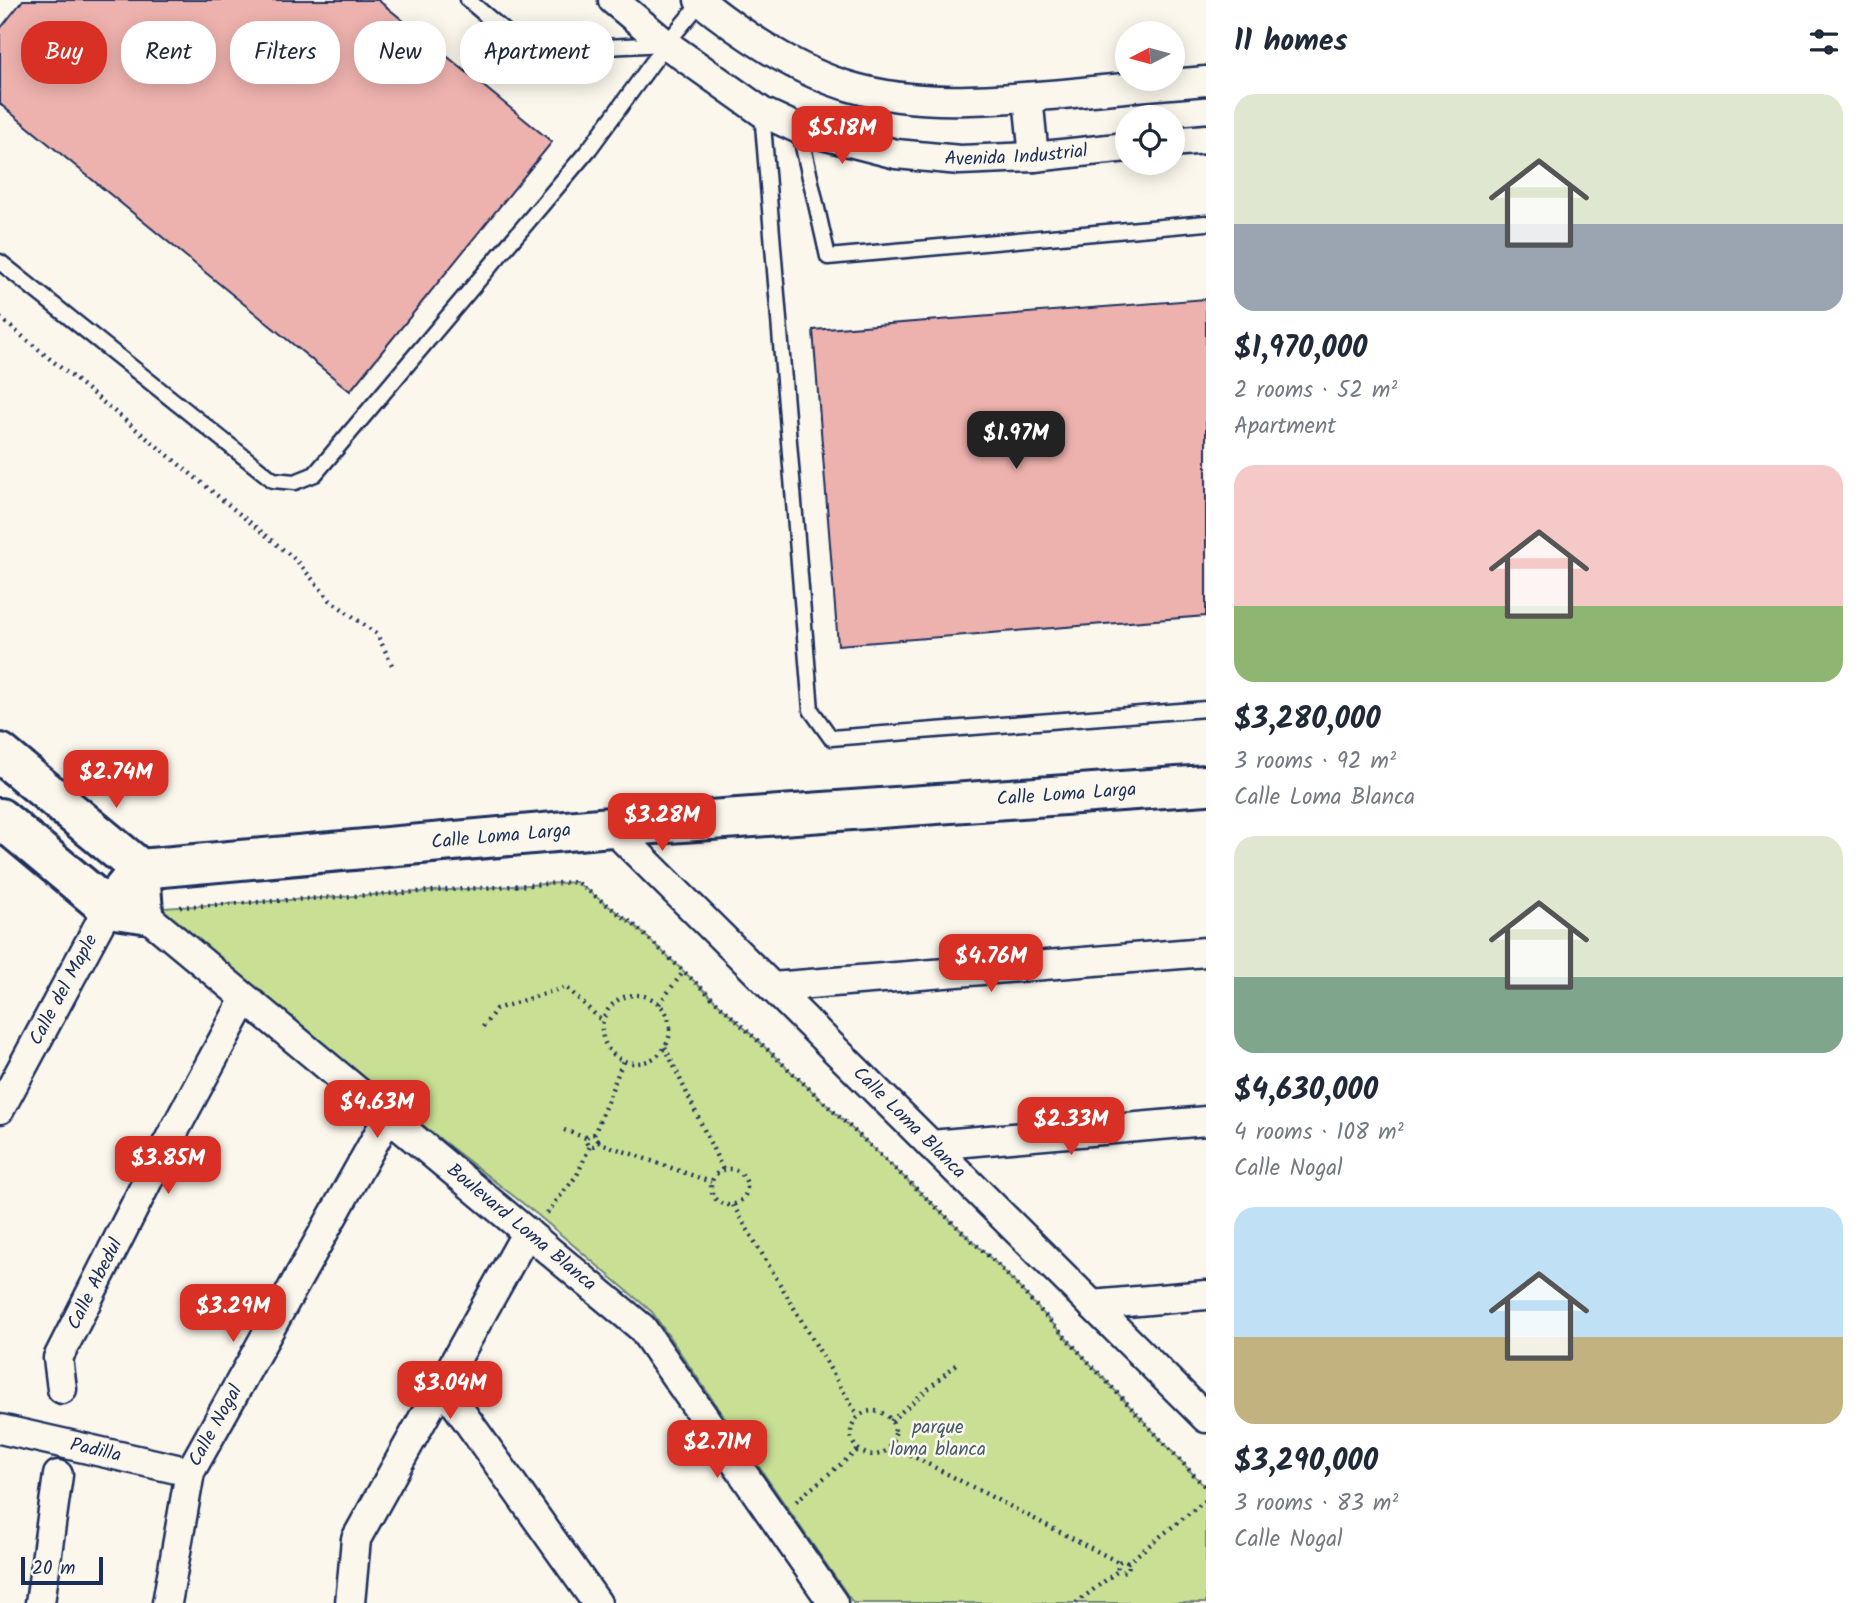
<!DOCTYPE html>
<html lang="en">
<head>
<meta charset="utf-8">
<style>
	:root { --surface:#fff; --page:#f6f6f7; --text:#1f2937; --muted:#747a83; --accent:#d93025 }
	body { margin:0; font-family:Kalam,sans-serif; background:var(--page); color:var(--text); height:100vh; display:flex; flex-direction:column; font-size:26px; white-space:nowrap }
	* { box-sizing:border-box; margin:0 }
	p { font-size:23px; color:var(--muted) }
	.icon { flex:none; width:38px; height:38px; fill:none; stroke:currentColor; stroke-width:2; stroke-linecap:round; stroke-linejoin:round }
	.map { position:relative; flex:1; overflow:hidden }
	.drawer { display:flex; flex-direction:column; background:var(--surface); width:665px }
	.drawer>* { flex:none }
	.top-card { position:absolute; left:21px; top:21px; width:665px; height:63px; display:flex; gap:14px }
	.needle { width:46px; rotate:264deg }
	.tools { position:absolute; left:1115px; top:21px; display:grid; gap:14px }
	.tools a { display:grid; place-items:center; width:70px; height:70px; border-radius:50%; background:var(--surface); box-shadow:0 4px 18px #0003; font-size:35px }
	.scale { position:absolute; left:21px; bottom:18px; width:82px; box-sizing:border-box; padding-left:7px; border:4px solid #1b2f5e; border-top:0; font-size:19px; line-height:24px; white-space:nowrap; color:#1b2f5e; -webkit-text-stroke:5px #fbf7ec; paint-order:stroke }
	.price { position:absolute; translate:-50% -60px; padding:0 16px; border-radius:14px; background:var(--accent); color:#fff; font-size:23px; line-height:46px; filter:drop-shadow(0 2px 4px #0008) }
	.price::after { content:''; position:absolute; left:50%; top:42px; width:21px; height:16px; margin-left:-10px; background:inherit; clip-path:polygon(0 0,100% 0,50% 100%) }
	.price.active { background:#222; color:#fff }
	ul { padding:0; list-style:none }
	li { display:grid; align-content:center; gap:14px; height:371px; padding:0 28px }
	li span { display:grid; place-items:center; height:217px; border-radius:21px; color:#555 }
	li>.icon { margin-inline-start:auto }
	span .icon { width:126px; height:126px; fill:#fffc; stroke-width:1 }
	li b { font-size:30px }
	h2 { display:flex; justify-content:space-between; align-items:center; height:84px; padding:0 28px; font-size:30px }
	.pill { padding:0 24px; border-radius:28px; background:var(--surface); box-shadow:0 4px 18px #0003; font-size:24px; line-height:63px }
	.pill.active { background:var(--accent); color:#fff }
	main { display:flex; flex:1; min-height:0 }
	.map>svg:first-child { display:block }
	.green { fill:#c8df94; stroke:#728779; stroke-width:2 }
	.building { fill:#eeb2ae; stroke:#1b2f5e; stroke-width:2 }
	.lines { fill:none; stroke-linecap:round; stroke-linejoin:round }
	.lane-casing { stroke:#1b2f5e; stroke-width:19 }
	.street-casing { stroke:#1b2f5e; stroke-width:33 }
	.secondary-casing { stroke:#1b2f5e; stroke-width:44 }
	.path { stroke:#1b2f5e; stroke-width:4.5; stroke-dasharray:2 5; stroke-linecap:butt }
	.lane { stroke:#fbf7ec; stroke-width:14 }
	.street { stroke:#fbf7ec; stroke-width:28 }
	.secondary { stroke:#fbf7ec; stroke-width:38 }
	.labels { text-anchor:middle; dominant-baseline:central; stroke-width:5; stroke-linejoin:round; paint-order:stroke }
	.street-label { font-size:19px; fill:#1b2f5e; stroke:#fbf7ec }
	.park-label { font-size:19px; fill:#465b6c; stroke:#fbf7ec }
</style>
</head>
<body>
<main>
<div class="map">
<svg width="1206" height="1603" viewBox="0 0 1206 1603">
	<rect width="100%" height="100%" fill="#fbf7ec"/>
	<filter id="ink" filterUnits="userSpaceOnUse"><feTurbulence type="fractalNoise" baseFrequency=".0143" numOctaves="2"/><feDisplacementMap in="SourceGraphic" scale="14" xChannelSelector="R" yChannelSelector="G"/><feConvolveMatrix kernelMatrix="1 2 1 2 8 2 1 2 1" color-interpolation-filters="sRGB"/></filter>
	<g filter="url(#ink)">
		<polygon class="green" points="576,882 633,924 998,1265 1206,1488 1206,1603 853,1603 652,1312 539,1216 166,925 163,908"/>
		<g class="building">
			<polygon points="23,0 378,0 552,142 350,391 0,104 0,29"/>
			<polygon points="1206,299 1206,616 838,645 813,330"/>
		</g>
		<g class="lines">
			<defs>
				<g id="lane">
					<polyline points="468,0 528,51 665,44"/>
					<polyline points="762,112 811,710 831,738 1206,709"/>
					<polyline points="799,129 828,257 1206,223"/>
					<polyline points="0,262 273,480 295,482 315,474 590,148 666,44 701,2"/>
				</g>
				<g id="street">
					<path id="s1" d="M613 0 666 44 762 112 799 129 896 154 960 160 1034 157 1127 147"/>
					<path d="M699 0C741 34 798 72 851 87 919 107 992 100 1063 94 1110 89 1158 85 1206 81"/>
					<polyline points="1028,97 1034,157"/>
					<polyline points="1172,142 1206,139"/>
					<path id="s2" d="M611 827 1206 1418"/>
					<path id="s3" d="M143 913 642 1328 833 1603"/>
					<polyline points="772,987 1206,952"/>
					<path id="s4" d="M0 1109 108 908"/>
					<polyline points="931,1145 1206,1121"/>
					<polyline points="1092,1305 1206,1295"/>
					<polyline points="442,1385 597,1603"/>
					<path id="s5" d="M62 1389 58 1358 152 1172 245 999"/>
					<path id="s6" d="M0 1429 190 1472"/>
					<polyline points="40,1603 58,1475"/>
					<path id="s7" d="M167 1603 190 1472 388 1117"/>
					<polyline points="350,1603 356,1539 527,1232"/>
				</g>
				<g id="secondary">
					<polyline points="0,753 140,869 143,913 108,908 0,818"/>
					<path id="s8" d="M108 908 140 869 611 827 1206 785"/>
				</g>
			</defs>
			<use href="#lane" class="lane-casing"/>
			<use href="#street" class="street-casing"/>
			<use href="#secondary" class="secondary-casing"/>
			<g class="path">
				<polyline points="0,318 296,560 330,600 377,634 393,667"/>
				<polyline points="180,907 576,882 633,924 998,1265 1206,1488"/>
				<circle cx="636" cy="1029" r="34"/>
				<polyline points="659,1004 684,971"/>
				<polyline points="483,1027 496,1009 566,987 603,1022"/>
				<polyline points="665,1047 723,1170"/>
				<polyline points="564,1130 586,1138"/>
				<circle cx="592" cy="1140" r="6"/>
				<polyline points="594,1135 623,1061"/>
				<polyline points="598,1142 711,1182"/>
				<circle cx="729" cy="1187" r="18"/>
				<polyline points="733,1205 858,1416"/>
				<polyline points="547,1213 577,1175 590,1146"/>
				<circle cx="873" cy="1433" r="22"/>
				<polyline points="891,1421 959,1362"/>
				<polyline points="891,1445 1118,1562"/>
				<polyline points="796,1501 858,1450"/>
				<circle cx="1123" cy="1566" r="5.5"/>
				<polyline points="1127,1563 1206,1500"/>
				<polyline points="1076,1603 1119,1570"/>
			</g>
			<use href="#lane" class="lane"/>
			<use href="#street" class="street"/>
			<use href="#secondary" class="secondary"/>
		</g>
	</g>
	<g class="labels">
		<g class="street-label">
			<text stroke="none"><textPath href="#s1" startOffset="448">Avenida Industrial</textPath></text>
			<text stroke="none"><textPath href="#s8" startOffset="980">Calle Loma Larga</textPath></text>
			<text stroke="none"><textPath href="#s8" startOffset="413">Calle Loma Larga</textPath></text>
			<text stroke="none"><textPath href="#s4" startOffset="135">Calle del Maple</textPath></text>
			<text stroke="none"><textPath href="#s2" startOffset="420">Calle Loma Blanca</textPath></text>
			<text stroke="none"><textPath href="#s3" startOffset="492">Boulevard Loma Blanca</textPath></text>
			<text stroke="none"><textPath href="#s5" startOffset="114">Calle Abedul</textPath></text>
			<text stroke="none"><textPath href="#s7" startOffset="186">Calle Nogal</textPath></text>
			<text stroke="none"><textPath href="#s6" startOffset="98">Padilla</textPath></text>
		</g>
		<g class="park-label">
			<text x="938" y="1428">parque<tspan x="938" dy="22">loma blanca</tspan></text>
		</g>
	</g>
</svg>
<div class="tools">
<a><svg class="needle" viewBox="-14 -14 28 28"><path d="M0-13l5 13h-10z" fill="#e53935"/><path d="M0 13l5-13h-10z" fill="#747a83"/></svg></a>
<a><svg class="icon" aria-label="locate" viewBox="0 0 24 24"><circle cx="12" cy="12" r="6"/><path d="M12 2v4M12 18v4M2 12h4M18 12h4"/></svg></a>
</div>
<div class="scale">20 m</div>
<b class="price" style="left:842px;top:166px">$5.18M</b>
<b class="price active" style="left:1016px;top:471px">$1.97M</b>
<b class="price" style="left:116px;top:810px">$2.74M</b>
<b class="price" style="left:662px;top:853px">$3.28M</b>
<b class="price" style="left:991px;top:994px">$4.76M</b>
<b class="price" style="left:377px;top:1140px">$4.63M</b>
<b class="price" style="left:1071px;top:1157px">$2.33M</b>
<b class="price" style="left:168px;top:1196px">$3.85M</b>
<b class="price" style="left:233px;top:1344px">$3.29M</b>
<b class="price" style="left:450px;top:1421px">$3.04M</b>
<b class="price" style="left:717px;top:1480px">$2.71M</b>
<div class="top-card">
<a class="pill active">Buy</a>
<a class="pill">Rent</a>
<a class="pill">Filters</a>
<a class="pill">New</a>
<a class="pill">Apartment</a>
</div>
</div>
<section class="drawer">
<h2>11 homes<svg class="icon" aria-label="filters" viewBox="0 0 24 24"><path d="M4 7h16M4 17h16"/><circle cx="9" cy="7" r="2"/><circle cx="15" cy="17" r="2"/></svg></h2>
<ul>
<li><span style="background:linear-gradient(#dfe7d0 60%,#9aa5b1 0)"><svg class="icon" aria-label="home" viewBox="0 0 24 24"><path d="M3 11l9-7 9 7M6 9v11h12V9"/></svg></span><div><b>$1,970,000</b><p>2 rooms · 52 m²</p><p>Apartment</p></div></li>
<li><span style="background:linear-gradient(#f6c9c9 65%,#8fb573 0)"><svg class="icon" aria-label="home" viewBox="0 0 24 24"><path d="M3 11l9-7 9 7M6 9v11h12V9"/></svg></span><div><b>$3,280,000</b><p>3 rooms · 92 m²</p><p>Calle Loma Blanca</p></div></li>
<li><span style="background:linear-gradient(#dfe7d0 65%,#7fa58c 0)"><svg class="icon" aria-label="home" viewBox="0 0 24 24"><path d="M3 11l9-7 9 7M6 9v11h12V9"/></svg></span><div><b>$4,630,000</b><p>4 rooms · 108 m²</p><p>Calle Nogal</p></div></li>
<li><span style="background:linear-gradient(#bfe0f5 60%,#c2b280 0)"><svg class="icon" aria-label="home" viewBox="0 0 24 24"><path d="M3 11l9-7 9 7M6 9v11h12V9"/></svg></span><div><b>$3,290,000</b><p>3 rooms · 83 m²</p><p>Calle Nogal</p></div></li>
</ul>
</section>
</main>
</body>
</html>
